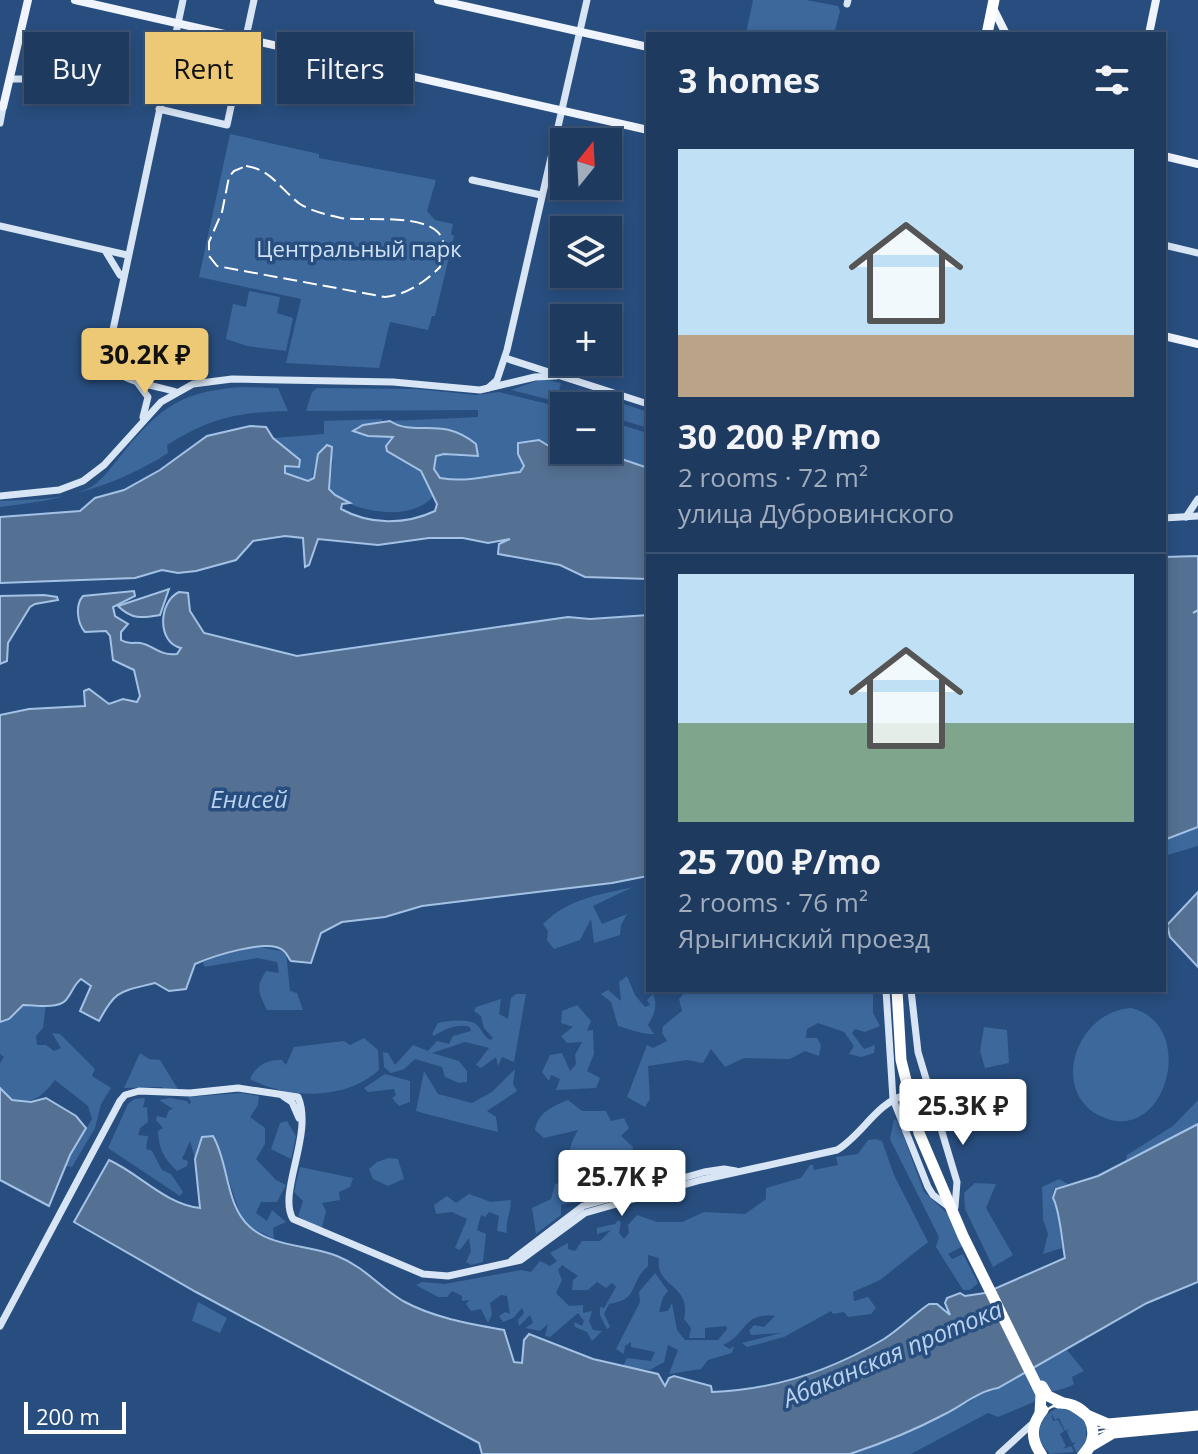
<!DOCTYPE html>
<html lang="en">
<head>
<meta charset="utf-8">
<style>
	:root { --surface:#1e3a5f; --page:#264165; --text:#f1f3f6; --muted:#a1adbd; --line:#3c5474; --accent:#edc975 }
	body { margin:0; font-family:"Open Sans",sans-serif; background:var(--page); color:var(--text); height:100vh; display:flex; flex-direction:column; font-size:30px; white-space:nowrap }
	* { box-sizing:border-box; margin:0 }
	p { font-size:26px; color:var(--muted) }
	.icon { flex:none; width:44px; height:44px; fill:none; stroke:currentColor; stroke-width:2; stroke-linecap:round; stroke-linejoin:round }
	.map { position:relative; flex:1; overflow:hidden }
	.drawer { position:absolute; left:646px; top:32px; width:520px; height:960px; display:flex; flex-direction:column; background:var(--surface); border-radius:0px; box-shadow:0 4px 12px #0003,0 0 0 2px var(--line) }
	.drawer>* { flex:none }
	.banner { position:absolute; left:24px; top:32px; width:502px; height:72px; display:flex; gap:16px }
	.needle { width:52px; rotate:18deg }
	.fabs { position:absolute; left:550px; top:128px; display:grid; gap:16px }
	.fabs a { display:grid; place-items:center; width:72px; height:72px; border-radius:0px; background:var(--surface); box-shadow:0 4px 12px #0003,0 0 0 2px var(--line); font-size:40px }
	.scale { position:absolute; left:24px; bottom:20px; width:102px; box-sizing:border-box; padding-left:8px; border:4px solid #fff; border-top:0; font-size:22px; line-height:28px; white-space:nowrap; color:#fff; -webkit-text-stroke:6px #284e7f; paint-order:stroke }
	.price { position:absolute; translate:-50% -68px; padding:0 18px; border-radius:8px; background:#fff; color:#222; font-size:26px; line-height:52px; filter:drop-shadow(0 2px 4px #0008) }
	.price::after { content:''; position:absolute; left:50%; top:48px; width:24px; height:18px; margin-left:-12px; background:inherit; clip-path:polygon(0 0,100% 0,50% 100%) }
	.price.on { background:var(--accent); color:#111 }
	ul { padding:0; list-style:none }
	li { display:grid; align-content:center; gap:16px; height:424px; padding:0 32px }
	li+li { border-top:2px solid var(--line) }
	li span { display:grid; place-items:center; height:248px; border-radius:0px; color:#555 }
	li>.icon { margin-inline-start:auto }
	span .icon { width:144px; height:144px; fill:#fffc; stroke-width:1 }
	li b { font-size:34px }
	h2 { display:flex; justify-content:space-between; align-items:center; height:96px; padding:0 32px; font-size:34px }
	.chip { padding:0 28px; border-radius:0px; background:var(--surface); box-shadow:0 4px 12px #0003,0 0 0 2px var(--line); font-size:28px; line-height:72px }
	.chip.on { background:var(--accent); color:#111 }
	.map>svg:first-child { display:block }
	.green { fill:#3c689c }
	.water { fill:#547092; stroke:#a3c2e5; stroke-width:2 }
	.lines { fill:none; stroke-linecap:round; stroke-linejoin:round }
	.ferry { stroke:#bad2ed; stroke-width:2; stroke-dasharray:10 8; stroke-linecap:butt }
	.secondary-tunnel { stroke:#486992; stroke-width:7; stroke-dasharray:7 3.5; stroke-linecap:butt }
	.secondary { stroke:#d8e5f5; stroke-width:7 }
	.primary { stroke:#eff4fd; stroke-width:8 }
	.highway { stroke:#fff; stroke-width:11 }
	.tram { stroke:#fff; stroke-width:2 }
	.rail { stroke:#fff; stroke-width:2; stroke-dasharray:14 6; stroke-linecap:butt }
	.labels { text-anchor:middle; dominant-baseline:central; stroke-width:7; stroke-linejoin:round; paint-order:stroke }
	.park-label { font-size:22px; fill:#d1e1f4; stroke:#284e7f }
	.water-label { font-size:24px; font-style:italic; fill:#bad2ed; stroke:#284e7f }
</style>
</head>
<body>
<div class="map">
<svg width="1198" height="1454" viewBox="0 0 1198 1454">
	<rect width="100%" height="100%" fill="#284e7f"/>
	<g class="green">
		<polygon points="753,0 806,0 838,6 840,11 834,34 746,34"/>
		<polygon points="230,134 319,154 319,158 436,180 427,211 435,220 453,224 451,234 454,236 435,316 432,316 428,330 390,322 379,368 286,363 301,299 199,277"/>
		<polygon points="249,291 280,297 277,313 293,318 286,351 247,346 226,339 233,304 246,307"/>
		<polygon points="542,379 561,383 559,391 555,391 555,401 511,390"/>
		<path d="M241 387 278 388 288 411C238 412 210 418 167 445L168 453C115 487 62 500 0 507V501C28 499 61 501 87 489 101 483 112 466 122 454 160 408 179 392 241 387Z"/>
		<path d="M317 388 417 389 476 395 499 392 564 408V450H608V421L648 433V468L607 454 557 451 539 440 518 443V454L524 466 520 472C489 476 470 483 440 478L434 469 436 456 444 454 477 455 476 444C441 416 415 438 390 421L478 417V410L306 411 312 392Z"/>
		<polygon points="578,389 648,412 648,428 608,416 608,406 574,405"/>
		<path d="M382 419V422L356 427V433L392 436 394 439 387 445V451C416 467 420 464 433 496 413 523 348 513 329 489L333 461 316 460 311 481 287 475 285 466 299 468 300 460 273 438 324 434V421Z"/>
		<polygon points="1198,827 1198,846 1164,856 1164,840"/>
		<path d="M633 887 593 906 602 924 627 914 621 925 620 935 594 943 591 919 580 940 554 949 547 940 548 931 543 924C569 898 599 895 633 887Z"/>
		<path d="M254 946 286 952 290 991 297 993 303 1010H267C259 993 255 988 266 971L279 973 277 962 257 958 204 967 203 961 208 959Z"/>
		<path d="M627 976 635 995 645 1007 650 1005 647 1000 653 994C658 1005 654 1015 648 1025L654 1034C643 1035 629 1029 618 1026L611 1002 601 994 608 990 621 1001 619 982Z"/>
		<polygon points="687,990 873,990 873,1013 880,1026 865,1032 855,1029 852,1033 864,1049 875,1045 874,1053 861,1057 849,1054 854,1046 844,1032 818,1023 807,1029 806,1038 817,1038 821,1045 819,1056 805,1051 790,1059 744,1058 725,1067 711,1049 703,1063 687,1060 648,1066 650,1099 645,1107 627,1097 647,1045 653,1048 667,1041 662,1033 663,1026 682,1011 679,999"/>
		<path d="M516 994H526L514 1062 502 1057 498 1066 496 1057 481 1068 476 1065 489 1048 465 1042 432 1053 459 1061 467 1071V1082L459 1083 445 1077 442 1067 415 1059 404 1069 391 1073 384 1067 383 1052 388 1053 395 1065 413 1045 428 1051 437 1041 449 1044 453 1036 471 1031 470 1027C460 1023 443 1029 434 1036L432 1034 438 1023C447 1021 469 1018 477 1025 483 1031 483 1036 490 1040L493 1038 484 1028 481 1016 474 1011 476 1007 501 999 499 1014 508 1019 511 998Z"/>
		<path d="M46 1004 43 1028 36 1036 37 1045H46L54 1051 61 1048 52 1033 60 1034 95 1069 92 1076 111 1088 101 1104 95 1128 72 1167 66 1166 70 1155 92 1119 88 1106 55 1080C41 1097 35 1104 12 1100L0 1088V1063L4 1057 0 1054V1022L9 1019 23 1005Z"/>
		<polygon points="577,1005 591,1021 587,1031 593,1030 594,1054 587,1071 600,1078 596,1088 556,1090 560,1079 551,1075 549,1081 542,1072 550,1055 562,1053 570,1071 576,1064 575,1055 582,1042 567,1043 561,1036 573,1027 561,1023 562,1011"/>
		<path d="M1131 1008C1198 1024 1167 1142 1105 1118 1048 1096 1074 1012 1131 1008Z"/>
		<polygon points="984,1027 1007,1030 1009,1063 985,1068 980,1051"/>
		<path d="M364 1038 378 1050 379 1070C345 1101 288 1099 250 1079 256 1065 268 1059 282 1060L286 1065 294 1047 344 1041 350 1045Z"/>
		<polygon points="140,1053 149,1059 160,1060 179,1091 167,1091 162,1087 124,1088"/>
		<path d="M515 1069 513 1084 517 1091 487 1111 496 1117 498 1132C470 1125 445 1119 416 1111L424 1071 438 1094 472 1103 492 1092Z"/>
		<polygon points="385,1074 410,1081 410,1102 399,1106 392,1098 396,1095 394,1089 368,1092 364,1088"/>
		<path d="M241 1093 259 1096 258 1105 250 1117 265 1128V1144L256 1159 276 1180 286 1185 277 1202H261L256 1213 267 1221 272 1210 286 1222 273 1228 274 1239 250 1227 241 1217 215 1139 209 1135 202 1137 195 1159 190 1141 182 1159 188 1161 187 1166 177 1171C164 1158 159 1150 158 1131L163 1128 156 1120 157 1116 166 1118 169 1110 173 1109 159 1100 170 1098 187 1101 189 1105 191 1102 188 1097Z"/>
		<polygon points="145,1098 143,1108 147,1107 148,1122 140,1128 138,1135 148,1136 146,1149 152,1151 162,1170 171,1174 183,1192 180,1196 108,1148 128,1104 134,1099"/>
		<path d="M568 1100 582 1111H606L611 1121 624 1118 629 1128 621 1136 633 1147 630 1185 586 1201 561 1205V1215L536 1234 532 1208 551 1199 555 1184 564 1182C570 1160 565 1153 578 1130L544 1138 535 1130C538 1112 552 1107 568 1100Z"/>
		<polygon points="1198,1100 1198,1122 1194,1126 1126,1160 1127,1155 1173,1126"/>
		<polygon points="894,1119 898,1121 924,1192 949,1215 963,1246 948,1254 952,1259 963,1254 978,1283 970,1290 963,1290 936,1247 939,1237 890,1139"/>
		<polygon points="287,1121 296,1136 291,1159 271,1149 280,1123"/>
		<path d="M876 1139 882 1141 894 1175 928 1242 880 1280 853 1292 854 1301 868 1297 876 1308 871 1314 848 1317 844 1312 833 1314 831 1311 784 1337 747 1347 742 1343 781 1333 751 1335 749 1331 754 1325 764 1327 775 1316C742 1312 746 1336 723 1345L730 1349 734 1346 732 1353 708 1360 701 1369 669 1374 678 1350 668 1345 664 1362 650 1370 623 1366 627 1358 651 1361 655 1352 631 1347V1342L625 1346 624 1354 616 1349 640 1302 639 1292 655 1273 668 1291 663 1297 659 1312 668 1311 672 1303 677 1330 685 1340H718L727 1329 726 1326 705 1328V1338H689L691 1328 684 1319C692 1283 655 1289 659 1258L648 1255V1266C628 1283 641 1299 609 1304L604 1314 610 1327 607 1329 600 1315V1307L604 1308 616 1287 612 1283 606 1288 597 1282 588 1290H572L573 1280 578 1276 562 1265 558 1270 562 1280 556 1293 569 1306 583 1305V1313L592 1311 589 1321 593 1330 602 1331 592 1341 587 1332 575 1327 574 1322 582 1326 584 1321 578 1313 550 1337 545 1336 548 1324 540 1331 525 1328 533 1323 530 1315 519 1326 518 1320 524 1313 522 1308 513 1318 503 1322 499 1316 505 1312 510 1314 507 1296 501 1295 490 1303 492 1314 488 1323 481 1309 471 1311 466 1304 469 1300 462 1301V1296L452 1291 447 1297H438L416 1285 422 1282 445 1284 521 1270 531 1272 540 1261 550 1266 557 1261 550 1253 568 1243V1249L575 1251 582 1241H600L611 1230 597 1234V1228L615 1224 618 1220 621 1222 619 1233 624 1239 629 1233 628 1225 637 1215 657 1222H682L704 1212 745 1214 766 1199V1188L801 1178 810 1165H813L814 1170 838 1165 836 1157 858 1154 868 1140Z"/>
		<polygon points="389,1158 398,1159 404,1179 388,1186 373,1179 369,1169 377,1162"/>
		<polygon points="300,1167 353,1178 350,1187 339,1192 340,1200 322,1203 326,1211 322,1227 312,1225 298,1216 303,1201 294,1192"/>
		<polygon points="1059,1179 1068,1184 1054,1189 1052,1198 1057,1206 1062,1248 1043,1254 1048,1234 1043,1219 1042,1187"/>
		<polygon points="975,1183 996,1184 986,1208 1013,1255 993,1267 965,1209 964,1193"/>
		<path d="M469 1194 491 1202 511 1200C511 1213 505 1221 507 1233L497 1231 499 1216 489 1212 485 1217 481 1215 477 1230 486 1234 483 1262 471 1265 466 1262 471 1251 469 1238 460 1250 455 1248 467 1219 452 1212 436 1214 434 1205 447 1196 456 1203Z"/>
		<polygon points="198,1302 227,1318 220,1333 192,1321"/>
		<path d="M1067 1350 1084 1371 1072 1377 1074 1384C1063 1391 1049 1390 1037 1396L1034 1402 998 1417 988 1413 911 1454H850L897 1438 971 1401 982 1391 998 1388Z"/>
		<path d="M1058 1408 1077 1412 1086 1424V1443L1077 1453 1073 1445 1076 1442 1072 1443 1067 1432 1069 1429 1065 1431 1059 1418 1055 1420 1051 1413 1053 1421 1058 1420 1064 1431 1060 1434 1066 1446 1063 1449 1071 1446 1074 1452 1050 1454 1040 1442C1038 1425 1042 1415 1058 1408Z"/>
	</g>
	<g class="water">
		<path d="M390 421C416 438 440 415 476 444L478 456 444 454 436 456 434 469 440 478C471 483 489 475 520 472L524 466 518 454V443L539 440 557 451 607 454 648 468V579L585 577 560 565 498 554 499 544 510 539 488 543 463 538H429L378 545 318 539 309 565 305 567 303 538 285 536 253 541 236 560 196 571 178 573 162 570 135 578 0 583V517L80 511 95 498 124 490 160 470 207 436 250 426 266 427 273 438 300 460 299 467 285 466V473L308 481 314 478 318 454 327 445 332 447 329 489 335 495 350 503 342 504 341 509C370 525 405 525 435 511L437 504 421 471 387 451 386 446 393 437 368 436 353 431 363 425Z"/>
		<polygon points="1198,556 1198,827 1164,840 1164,557"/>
		<path d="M169 589 160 615C142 618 132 620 118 606Z"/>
		<path d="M134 591 135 596 113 607 115 616 128 624 121 632V640C129 645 131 642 140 643 154 645 158 656 177 654L181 648C157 643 158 602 179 592L188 593 190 611 204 633 297 656 568 617 590 619 648 615V876L612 883 422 906 385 917 342 922 321 933 311 963 291 961C288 958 287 953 284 951 269 937 211 957 195 964L186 989 169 991 155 983C120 992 116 989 99 1021L80 1011 91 986 81 979C73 985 72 994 65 1001 56 1009 35 1005 23 1005L9 1019 0 1022V715L29 709 85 706 84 691 89 689 109 704 123 699 137 702 140 696 134 670 113 660 110 636 106 631 85 632C77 623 75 605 83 596Z"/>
		<polygon points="44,595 57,597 58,600 35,604 30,607 8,643 7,661 0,664 0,596"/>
		<polygon points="1198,892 1198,967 1170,937 1167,925"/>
		<polygon points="0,1088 12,1100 31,1102 46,1098 76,1116 86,1128 70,1155 49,1206 0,1180"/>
		<path d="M1198 1124V1282L1147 1303 998 1388C978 1391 962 1406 943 1415 913 1431 883 1443 850 1454H482L479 1443 196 1292 74 1222 109 1160C140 1174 165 1204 200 1208L195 1159 202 1137 213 1136C229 1163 225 1205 250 1227 272 1247 310 1245 337 1256 365 1267 379 1287 403 1301 434 1318 470 1324 504 1330L514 1362 522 1363 524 1340 529 1334 593 1359 658 1374 665 1386 669 1378 674 1376 711 1386 712 1392C773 1390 832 1370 884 1339 900 1329 913 1315 929 1304H937L950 1315 945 1303 947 1298 960 1293 965 1296 985 1293 1065 1258C1062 1243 1060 1210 1053 1198L1056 1189 1098 1176Z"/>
	</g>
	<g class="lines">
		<polyline class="ferry" points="1193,613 1198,610"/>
		<polyline class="secondary-tunnel" points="906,1096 921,1092"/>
		<g class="secondary">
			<polyline points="847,4 848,0"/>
			<polyline points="11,79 27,79"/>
			<polyline points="159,109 227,125 254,0"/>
			<polyline points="0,123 3,107"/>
			<polyline points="472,180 541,195"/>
			<polyline points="0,226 127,255"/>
			<polyline points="1164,245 1198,253"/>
			<polyline points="106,252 120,275"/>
			<polyline points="505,358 648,404"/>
			<polyline points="137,382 148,397 143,417"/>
			<polyline points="488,388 497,380 507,350 587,0"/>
			<path d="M176 392C155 385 113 382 107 358L183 0"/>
			<polyline points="0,496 59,490 83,481 104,465 161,402 193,384 232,379 393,382 480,390 535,377 556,376"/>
			<polyline points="1186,517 1198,499"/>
			<polyline points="1164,518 1198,516"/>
			<polyline points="886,990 893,1099 928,1187 933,1195 949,1207"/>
			<polyline points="911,990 918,1052 957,1182 955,1207"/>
			<polyline points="283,1096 292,1102 299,1118"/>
			<polyline points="512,1260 583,1206 704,1172 724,1169 736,1171"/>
			<path d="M0 1326 120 1101 125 1095 139 1091 190 1093 238 1088 298 1097C314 1134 277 1193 293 1219L423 1274 448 1276 521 1260 585 1213 701 1180 837 1150C861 1136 877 1103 903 1096"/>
			<polyline points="999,1454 1033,1423"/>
		</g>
		<g class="primary">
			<polyline points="75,0 648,130"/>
			<polyline points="438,0 648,47"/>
			<polyline points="994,10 1006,34"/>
			<polyline points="1149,34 1156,0"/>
			<polyline points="0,106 3,107 28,0"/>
			<polyline points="1164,156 1198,164"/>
			<polyline points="1164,336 1198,344"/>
		</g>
		<g class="highway">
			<polyline points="987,34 994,0"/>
			<polyline points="897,990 901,1060 919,1133 963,1236 1041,1394 1040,1413"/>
			<polyline points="1042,1386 1048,1396 1063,1403"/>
			<path d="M1058 1403C1088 1402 1103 1431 1085 1454"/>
			<polyline points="1087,1415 1108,1424 1198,1416"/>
			<polyline points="1091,1446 1113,1433 1198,1425"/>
			<path d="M1041 1454C1030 1439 1031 1424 1043 1410"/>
		</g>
		<g class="tram">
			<path d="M1046 1454C1040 1445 1034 1435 1039 1423 1055 1383 1084 1424 1098 1428L1198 1420"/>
			<polyline points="1078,1454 1093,1434 1107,1430"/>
		</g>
		<path class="rail" d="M246 166C271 169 281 190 300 204 311 211 328 215 341 218 364 222 435 211 443 241L440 267C425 282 406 295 385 297L217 266 209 256V242L222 212 229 177 234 171Z"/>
	</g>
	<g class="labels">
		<g class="park-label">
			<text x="359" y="248">Центральный парк</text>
		</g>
		<g class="water-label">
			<text x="249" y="798">Енисей</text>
			<text transform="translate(892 1353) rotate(-23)">Абаканская протока</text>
		</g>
	</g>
</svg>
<div class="fabs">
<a><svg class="needle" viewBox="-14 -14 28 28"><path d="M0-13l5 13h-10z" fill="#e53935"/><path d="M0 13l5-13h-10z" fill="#a1adbd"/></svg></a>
<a><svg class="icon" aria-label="layers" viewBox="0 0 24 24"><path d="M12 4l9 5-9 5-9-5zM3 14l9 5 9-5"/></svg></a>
<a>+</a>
<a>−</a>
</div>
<div class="scale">200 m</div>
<b class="price on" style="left:145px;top:396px">30.2K ₽</b>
<b class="price" style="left:963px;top:1147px">25.3K ₽</b>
<b class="price" style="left:622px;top:1218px">25.7K ₽</b>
<div class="banner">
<a class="chip">Buy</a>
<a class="chip on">Rent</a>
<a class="chip">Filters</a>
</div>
<section class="drawer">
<h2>3 homes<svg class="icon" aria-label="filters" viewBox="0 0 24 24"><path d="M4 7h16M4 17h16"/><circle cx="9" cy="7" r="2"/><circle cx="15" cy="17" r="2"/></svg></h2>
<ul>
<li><span style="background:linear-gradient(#bfe0f5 75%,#b9a48a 0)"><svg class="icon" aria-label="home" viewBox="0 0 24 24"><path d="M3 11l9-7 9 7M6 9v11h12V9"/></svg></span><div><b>30 200 ₽/mo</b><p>2 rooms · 72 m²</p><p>улица Дубровинского</p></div></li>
<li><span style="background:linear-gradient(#bfe0f5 60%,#7fa58c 0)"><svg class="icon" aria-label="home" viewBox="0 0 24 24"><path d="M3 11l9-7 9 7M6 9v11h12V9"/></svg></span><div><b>25 700 ₽/mo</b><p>2 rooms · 76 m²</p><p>Ярыгинский проезд</p></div></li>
</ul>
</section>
</div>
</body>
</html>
